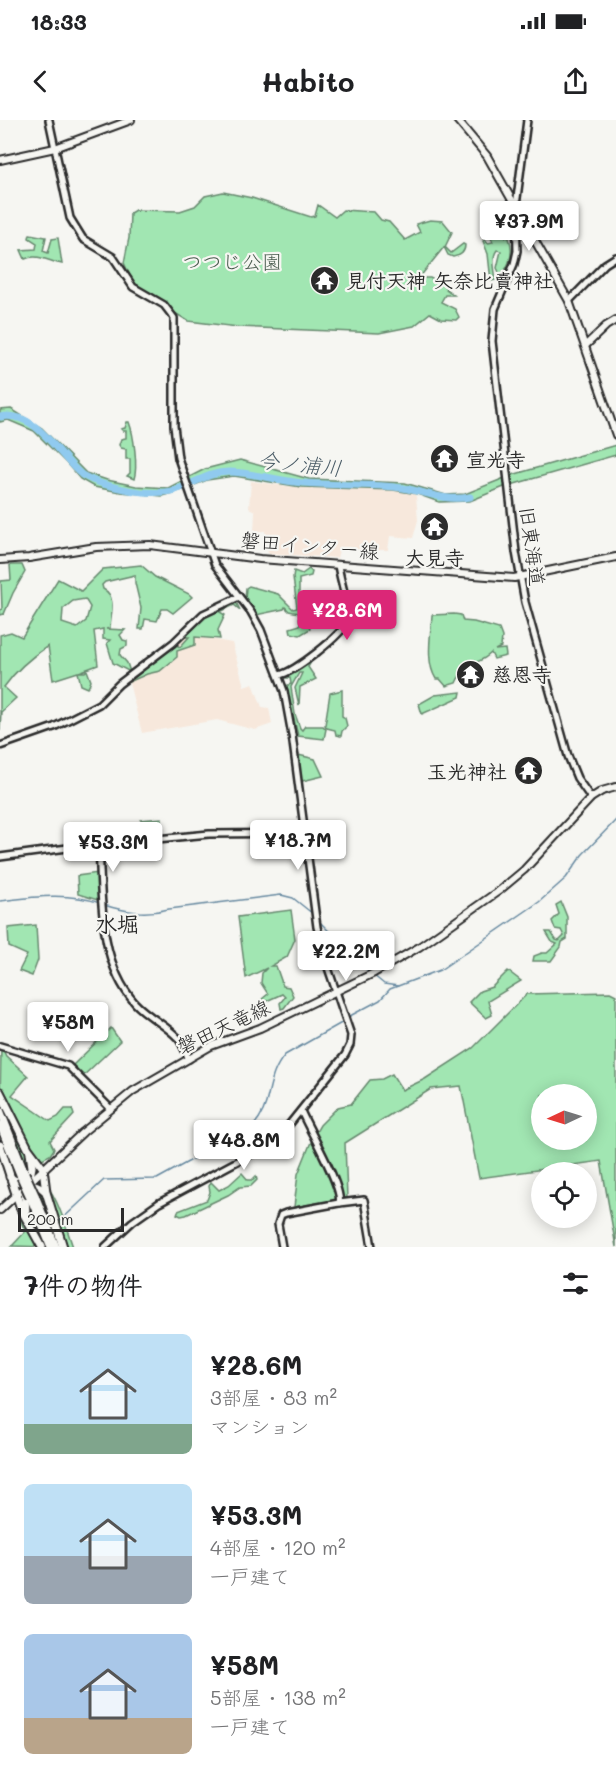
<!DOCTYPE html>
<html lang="ja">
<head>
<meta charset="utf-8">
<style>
	:root { --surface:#fff; --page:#f2f2f2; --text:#202124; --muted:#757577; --accent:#db2777 }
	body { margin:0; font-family:Mali,"Klee One",sans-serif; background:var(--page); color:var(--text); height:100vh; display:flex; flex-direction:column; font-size:22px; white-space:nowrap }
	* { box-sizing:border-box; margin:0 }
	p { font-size:20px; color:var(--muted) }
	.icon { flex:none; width:33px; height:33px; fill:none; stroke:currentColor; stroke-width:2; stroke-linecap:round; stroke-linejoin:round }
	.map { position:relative; height:1127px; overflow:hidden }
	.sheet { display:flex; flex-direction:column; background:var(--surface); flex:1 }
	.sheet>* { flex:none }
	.needle { width:39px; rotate:266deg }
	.controls { position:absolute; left:531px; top:964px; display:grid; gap:12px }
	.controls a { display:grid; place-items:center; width:66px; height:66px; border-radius:50%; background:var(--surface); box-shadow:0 3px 15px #0003; font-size:30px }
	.scale { position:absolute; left:18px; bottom:15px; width:106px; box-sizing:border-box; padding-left:6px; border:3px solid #2b2b2b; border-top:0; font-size:16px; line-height:21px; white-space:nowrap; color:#2b2b2b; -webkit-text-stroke:4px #f6f6f2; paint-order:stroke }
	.price { position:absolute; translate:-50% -51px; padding:0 14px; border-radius:6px; background:#fff; color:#222; font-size:20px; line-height:39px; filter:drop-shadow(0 2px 3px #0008) }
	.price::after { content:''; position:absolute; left:50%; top:36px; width:18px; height:14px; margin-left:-9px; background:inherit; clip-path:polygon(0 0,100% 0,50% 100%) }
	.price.on { background:var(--accent); color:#fff }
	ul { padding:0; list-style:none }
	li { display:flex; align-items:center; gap:18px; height:150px; padding:0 24px }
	li span { display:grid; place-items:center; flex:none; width:168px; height:120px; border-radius:9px; color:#555 }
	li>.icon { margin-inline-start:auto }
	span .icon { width:72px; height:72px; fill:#fffc; stroke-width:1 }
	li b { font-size:26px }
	h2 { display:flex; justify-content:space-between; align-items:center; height:72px; padding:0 24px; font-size:26px }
	.status { display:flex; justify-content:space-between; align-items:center; height:42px; padding:0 30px; background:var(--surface); direction:ltr }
	.status svg { height:16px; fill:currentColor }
	header { display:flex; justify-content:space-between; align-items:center; height:78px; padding:0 24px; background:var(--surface); font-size:27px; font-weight:800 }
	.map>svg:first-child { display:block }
	.built { fill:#f7e8dc }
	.green { fill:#a1e6b2; stroke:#66886e; stroke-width:1.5; fill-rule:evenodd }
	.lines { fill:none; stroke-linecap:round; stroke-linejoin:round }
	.stream { stroke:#688aa1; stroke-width:1.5 }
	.river { stroke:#90caef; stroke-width:7 }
	.tertiary-casing { stroke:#2b2b2b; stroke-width:10 }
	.secondary-casing { stroke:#2b2b2b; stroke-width:10 }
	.primary-casing { stroke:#2b2b2b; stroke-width:10 }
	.trunk-casing { stroke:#2b2b2b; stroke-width:11 }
	.tertiary { stroke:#f6f6f2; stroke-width:5 }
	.secondary { stroke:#f6f6f2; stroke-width:6 }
	.primary { stroke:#f6f6f2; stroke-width:6 }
	.trunk { stroke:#f6f6f2; stroke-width:7 }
	.trunk-bridge-casing { stroke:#2b2b2b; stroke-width:11; stroke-linecap:butt }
	.trunk-bridge { stroke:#f6f6f2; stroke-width:7 }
	.labels { text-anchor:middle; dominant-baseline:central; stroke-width:4.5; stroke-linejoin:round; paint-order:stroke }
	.park-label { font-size:20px; fill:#485a4d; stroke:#f6f6f2 }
	.poi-label { font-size:20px; font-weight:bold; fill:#2b2b2b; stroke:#f6f6f2; text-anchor:start }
	.street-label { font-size:20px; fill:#2b2b2b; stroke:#f6f6f2 }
	.water-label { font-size:21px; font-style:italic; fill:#495b66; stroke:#f6f6f2 }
	.quarter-label { font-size:22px; font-weight:bold; fill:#2b2b2b; stroke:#f6f6f2 }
</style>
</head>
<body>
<div class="status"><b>18:33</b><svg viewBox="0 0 49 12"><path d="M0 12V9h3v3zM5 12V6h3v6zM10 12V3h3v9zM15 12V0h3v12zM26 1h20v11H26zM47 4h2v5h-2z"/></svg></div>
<header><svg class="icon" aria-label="back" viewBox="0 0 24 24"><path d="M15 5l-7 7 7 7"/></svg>Habito<svg class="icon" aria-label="share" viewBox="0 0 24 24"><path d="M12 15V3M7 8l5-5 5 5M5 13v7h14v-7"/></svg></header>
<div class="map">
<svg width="616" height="1127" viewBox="0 0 616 1127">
	<rect width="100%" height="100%" fill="#f6f6f2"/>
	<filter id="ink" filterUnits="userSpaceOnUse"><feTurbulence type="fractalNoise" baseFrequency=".0167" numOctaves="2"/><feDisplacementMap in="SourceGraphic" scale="12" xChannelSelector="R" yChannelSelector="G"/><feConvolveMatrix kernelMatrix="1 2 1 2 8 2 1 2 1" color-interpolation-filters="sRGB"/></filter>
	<g filter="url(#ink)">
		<g class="built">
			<polygon points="251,361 286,366 391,370 412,373 416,376 418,400 413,418 390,416 388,430 339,430 337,438 268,433 265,411 254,412 255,391 249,388"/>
			<polygon points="193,516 232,523 244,566 253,563 262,587 269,588 272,604 255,610 217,600 142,613 129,563 123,560 179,518"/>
		</g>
		<g class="green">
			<path d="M223 72 252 78 311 97 315 96 318 85 335 97 343 90 374 92 381 100 389 102 405 120 420 112 416 104 430 100 443 101 452 112 445 127 451 133 463 124 465 125C465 133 460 136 453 137L448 135 444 127 419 158H430L444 165 446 169 454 175H445L441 182 455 189 459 197 456 200 441 199 430 193 414 206 379 213 238 207 188 201 136 169 124 143 129 118 130 93 135 90 180 91 195 86 205 76Z"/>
			<path d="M505 94 511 101 505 108 506 117 509 118C514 132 510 145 501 156L497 148 501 131 497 130C491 138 495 150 496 160L491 161 488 134 483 121 485 119 488 123 493 122 487 108 488 103Z"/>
			<path d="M30 114 46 117 43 131 48 133 52 119 58 118 62 144C50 142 38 133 25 139L21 130 36 129 37 123 29 118Z"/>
			<polygon points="11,289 42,308 86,353 107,360 136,366 168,368 205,349 240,340 309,359 405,363 446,375 465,374 512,355 616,325 616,335 504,367 470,381 439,382 417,374 393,370 301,367 234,356 207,360 180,371 162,376 120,372 94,367 80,359 66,343 34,311 8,300 0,302 0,290"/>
			<path d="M127 302H129C134 315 138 347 134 359L127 356 130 353V339H126V329L121 328 119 325 121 319 126 318V311H123L121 309 125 308Z"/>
			<polygon points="10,445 22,445 25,452 13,473 4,494 0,495 0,490 2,489 1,461 11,460"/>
			<path d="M141 445 155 457 189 474 192 477 173 493 167 489H162L157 501 145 499 143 509H139L141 488 135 463V455L105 462 102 465 103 469C117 476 111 494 110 508L106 509 125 510 120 515 123 520 127 521V526L121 529 120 535 127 543 130 552 113 543 107 523 110 520 103 519V509L94 511 98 545 79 552H85L87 550 91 561 88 568 81 565 78 552 53 560 48 526C31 537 16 550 4 567L16 578 1 592 0 610V515L11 512 22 517 58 459 81 471 103 449ZM85 479 90 487 86 501 77 508 62 503 63 489 73 481Z"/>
			<path d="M309 449 312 452 311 456 299 459V480L304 485H312L315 482C321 485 326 484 330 479L336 481 338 477 345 485 340 489 308 493 306 495 310 509 300 515 291 513 290 508 300 505 299 493 289 491 285 487 284 489 256 495 245 480 246 468 249 466 278 474 293 489 297 488 293 457 294 451 302 454Z"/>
			<polygon points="235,480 240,490 234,485 220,492 225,495 218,510 220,519 195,517 195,525 177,531 177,537 160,551 147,554 129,562 121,561 173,523 180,527 189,517 179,517 200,497"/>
			<path d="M454 494 461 495 463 501 474 502 499 509 502 517 501 527 495 530 505 529 506 536 494 539 491 533C477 547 467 538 456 563L446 566 440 559H436C425 542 431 514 432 495Z"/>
			<polygon points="308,538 311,542 308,547 316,559 300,567 299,585 295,568 302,553 299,553 291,567 295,594 300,608 302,610 305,606 323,606 326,609 324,619 298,616 286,566 291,564 290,558 286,558 284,555"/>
			<polygon points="342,570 342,596 345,598 347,606 342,611 341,616 336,615 335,610 327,608 325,605 330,573"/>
			<polygon points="461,572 460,577 422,594 419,584 435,575"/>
			<polygon points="294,634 315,639 323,656 298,662"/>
			<polygon points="162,698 161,719 141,721 141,700"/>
			<polygon points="98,753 101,781 78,774 77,756"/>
			<polygon points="561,782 567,797 567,819 562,822 561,827 551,841 533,841 534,836 542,833 547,833 557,824 552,822 546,812 551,812 556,820 559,821 564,816 561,810 555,809 552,801 559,794 556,785"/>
			<polygon points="291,790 295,819 287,837 271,846 276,846 283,866 289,867 293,876 284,888 281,889 280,883 285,877 282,874 262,883 262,879 268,874 261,863 262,853 267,848 246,858 238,797"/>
			<polygon points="36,805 38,840 32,856 19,851 27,835 9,827 8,808"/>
			<polygon points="508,851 521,861 488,881 492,895 486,898 469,882 480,871 492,867"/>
			<path d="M610 872 616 875V1127L601 1041 479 1058 461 966 431 969 345 1023 347 1078 294 1087 298 1054 313 1017 320 1005 338 987 351 984 370 960 382 959 392 954 402 970 425 959 473 928 527 874ZM542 975H586V1020H542Z"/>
			<polygon points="111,908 120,921 81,958 70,948"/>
			<polygon points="1,926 6,936 28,956 12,975 50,1001 58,997 65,989 72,989 74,995 50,1021 54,1029 50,1035 42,1039 28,1033 27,1047 0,981"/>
			<polygon points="242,1053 248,1060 252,1060 256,1056 257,1060 251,1066 240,1067 228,1075 186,1095 181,1096 177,1094 178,1091 207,1080 210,1072 209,1066 211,1062 219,1070 229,1065"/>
			<path d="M39 1057C57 1072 65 1105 73 1127H57L34 1067Z"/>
			<path d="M24 1071 47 1127 12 1126 26 1111C18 1100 18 1090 18 1077Z"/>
		</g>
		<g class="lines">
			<g class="stream">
				<path d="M0 781C33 777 68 772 100 783"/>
				<path d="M104 785C126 792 146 795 169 789L281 775 293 778 313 794"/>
				<polyline points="318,800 369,852"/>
				<polyline points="373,855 384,864 398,866"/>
				<polyline points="348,897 380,880 390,869 440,850 539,782 566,758 582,735 616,700"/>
				<path d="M59 1102 104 1060 157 1059 217 1026 220 1028C241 1018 259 1007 266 983 271 965 272 950 285 935L345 901"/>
			</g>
			<path class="river" d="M0 297C36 289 59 337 82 355 89 359 96 362 103 364 124 370 154 376 175 370 194 364 210 351 231 352 255 353 278 361 303 363 336 366 370 363 403 368 426 372 445 382 470 377"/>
			<defs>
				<g id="tertiary">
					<polyline points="49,0 70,98 83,119 113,137 133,167 164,185 174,198 174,306 178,338 215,445 251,492 261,510 284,571 292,615 317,807 326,842 351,915 350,925 345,935 280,1016 260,1029 159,1083 132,1102 105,1127"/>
					<polyline points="527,0 516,86 517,131 514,144 495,189 492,221 516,432 525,482 568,636 577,658 591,678"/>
					<polyline points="569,181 605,144 616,137"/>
					<path d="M279 555C293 553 343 515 347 501 350 488 340 460 338 445"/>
					<polyline points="0,626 54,607 99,584 119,564 173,523 203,494 239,477"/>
					<path d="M99 725C102 778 98 841 135 883 148 897 166 905 178 918 183 924 185 932 189 939"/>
					<polyline points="0,737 75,727 209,714 304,713"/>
					<polyline points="0,926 68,946 110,988"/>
					<path d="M301 991C308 1008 344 1069 339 1083"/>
					<polyline points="282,1127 278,1104 281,1095 286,1093 339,1083 364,1080 372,1127"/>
				</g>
				<g id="secondary">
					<polyline points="457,0 487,36 569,181 616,315"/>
					<polyline points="0,40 55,28 131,0"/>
					<polyline points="586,225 606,206 616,200"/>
				</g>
				<g id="primary">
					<polyline points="0,440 29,438 96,427 150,425 260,439 514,458 616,437"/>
					<polyline points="0,1090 83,1012 133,971 211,926 260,908 374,853 419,827 500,770 524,750 591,678 602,671 616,667"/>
				</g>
				<g id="trunk">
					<polyline points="0,972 28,1028 43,1048 46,1072 63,1127"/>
					<polyline points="0,990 25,1053"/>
					<polyline points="0,1005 21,1057"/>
					<polyline points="0,1025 21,1089 42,1127"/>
					<path d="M10 1057C21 1067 35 1060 45 1071"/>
					<polyline points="29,1062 32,1047 30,1033"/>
					<polyline points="35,1075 56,1127"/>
					<polyline points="30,1077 51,1127"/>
					<polyline points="26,1093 25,1078 27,1065"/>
				</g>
			</defs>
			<use href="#tertiary" class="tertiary-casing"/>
			<use href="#secondary" class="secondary-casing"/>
			<use href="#primary" class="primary-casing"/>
			<use href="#trunk" class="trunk-casing"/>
			<use href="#tertiary" class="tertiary"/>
			<use href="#secondary" class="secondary"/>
			<use href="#primary" class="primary"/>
			<use href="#trunk" class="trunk"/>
			<defs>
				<g id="trunk-bridge">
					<polyline points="25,1053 35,1075"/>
					<polyline points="21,1057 30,1077"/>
				</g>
			</defs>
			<use href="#trunk-bridge" class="trunk-bridge-casing"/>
			<use href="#trunk-bridge" class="trunk-bridge"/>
		</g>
	</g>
	<defs>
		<symbol id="temple-disc" viewBox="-11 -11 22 22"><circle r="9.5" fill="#2b2b2b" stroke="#f6f6f2"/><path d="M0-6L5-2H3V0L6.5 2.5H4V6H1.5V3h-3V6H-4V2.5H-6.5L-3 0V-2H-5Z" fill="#fff"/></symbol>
	</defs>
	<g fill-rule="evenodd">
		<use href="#temple-disc" x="308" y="144" width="33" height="33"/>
		<use href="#temple-disc" x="428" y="322" width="33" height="33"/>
		<use href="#temple-disc" x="418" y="390" width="33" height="33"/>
		<use href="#temple-disc" x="454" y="538" width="33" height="33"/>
		<use href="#temple-disc" x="512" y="634" width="33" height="33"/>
	</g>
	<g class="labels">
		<g class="park-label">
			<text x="232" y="141">つつじ公園</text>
		</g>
		<g class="poi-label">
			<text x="346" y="160">見付天神 矢奈比賣神社</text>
			<text x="466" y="339">宣光寺</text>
			<text x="435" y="437" text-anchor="middle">大見寺</text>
			<text x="492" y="554">慈恩寺</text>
			<text x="507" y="651" text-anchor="end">玉光神社</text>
		</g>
		<g class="street-label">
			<text transform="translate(310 425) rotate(5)">磐田インター線</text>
			<text transform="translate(533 426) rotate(82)">旧東海道</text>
			<text transform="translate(223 906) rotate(-25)">磐田天竜線</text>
		</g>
		<g class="water-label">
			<text transform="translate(300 343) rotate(6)">今ノ浦川</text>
		</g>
		<g class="quarter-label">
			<text x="117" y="803">水堀</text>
		</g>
	</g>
</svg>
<div class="controls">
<a><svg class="needle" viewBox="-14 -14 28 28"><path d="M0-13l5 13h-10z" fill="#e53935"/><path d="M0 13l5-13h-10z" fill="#757577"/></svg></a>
<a><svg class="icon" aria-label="locate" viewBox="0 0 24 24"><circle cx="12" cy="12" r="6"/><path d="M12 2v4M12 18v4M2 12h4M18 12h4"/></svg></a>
</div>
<div class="scale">200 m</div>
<b class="price" style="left:529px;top:132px">¥37.9M</b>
<b class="price on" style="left:347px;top:521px">¥28.6M</b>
<b class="price" style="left:298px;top:751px">¥18.7M</b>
<b class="price" style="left:113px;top:753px">¥53.3M</b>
<b class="price" style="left:346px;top:862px">¥22.2M</b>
<b class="price" style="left:68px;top:933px">¥58M</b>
<b class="price" style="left:244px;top:1051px">¥48.8M</b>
</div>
<section class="sheet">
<h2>7件の物件<svg class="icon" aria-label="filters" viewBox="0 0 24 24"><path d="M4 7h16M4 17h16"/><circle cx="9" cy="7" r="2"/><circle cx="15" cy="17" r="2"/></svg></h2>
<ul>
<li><span style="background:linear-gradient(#bfe0f5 75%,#7fa58c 0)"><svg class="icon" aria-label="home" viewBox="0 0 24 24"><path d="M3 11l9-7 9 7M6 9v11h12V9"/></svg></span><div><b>¥28.6M</b><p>3部屋 · 83 m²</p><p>マンション</p></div></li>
<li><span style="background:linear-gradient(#bfe0f5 60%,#9aa5b1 0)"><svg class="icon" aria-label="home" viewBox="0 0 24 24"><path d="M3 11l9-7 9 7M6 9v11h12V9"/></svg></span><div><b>¥53.3M</b><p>4部屋 · 120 m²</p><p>一戸建て</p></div></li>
<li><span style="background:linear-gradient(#a9c7e8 70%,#b9a48a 0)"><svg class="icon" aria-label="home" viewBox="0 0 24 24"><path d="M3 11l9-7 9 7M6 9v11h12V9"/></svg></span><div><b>¥58M</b><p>5部屋 · 138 m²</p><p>一戸建て</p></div></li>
</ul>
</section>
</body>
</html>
